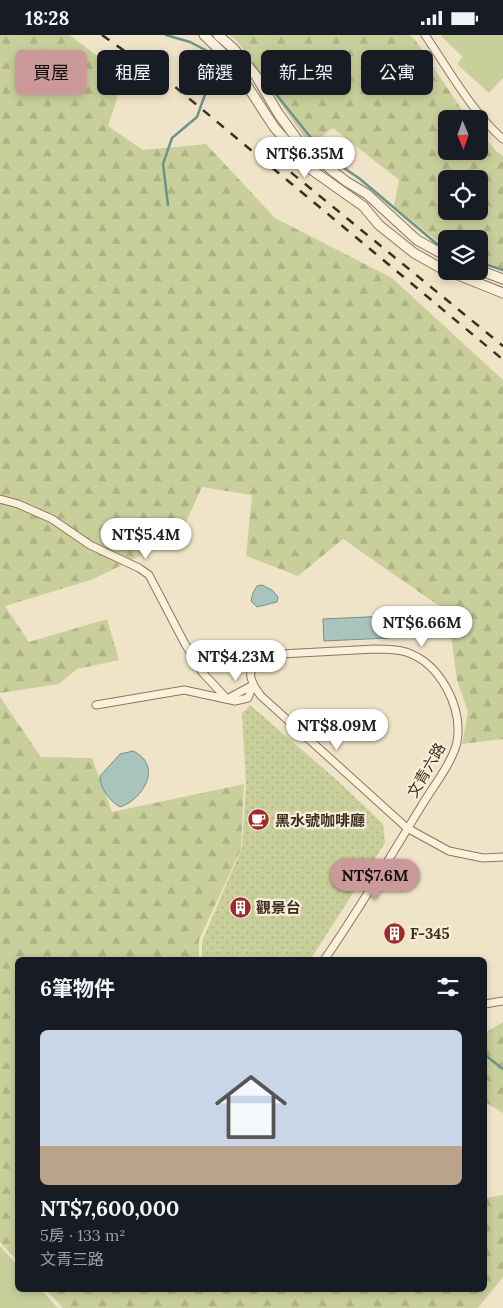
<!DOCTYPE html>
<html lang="zh-TW">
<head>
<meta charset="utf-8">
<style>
	:root { --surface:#171b24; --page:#20242c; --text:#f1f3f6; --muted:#9ea1a6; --accent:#cc999b }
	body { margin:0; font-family:Lora,"Noto Sans TC",serif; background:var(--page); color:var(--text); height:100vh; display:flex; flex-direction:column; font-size:19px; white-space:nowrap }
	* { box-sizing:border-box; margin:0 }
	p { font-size:16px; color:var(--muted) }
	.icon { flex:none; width:28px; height:28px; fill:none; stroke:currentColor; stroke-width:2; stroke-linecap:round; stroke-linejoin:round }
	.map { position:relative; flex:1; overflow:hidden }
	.side { position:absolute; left:15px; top:922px; width:472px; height:335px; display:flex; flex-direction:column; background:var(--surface); border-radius:8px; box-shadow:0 2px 8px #0003 }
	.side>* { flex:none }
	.top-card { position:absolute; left:15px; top:15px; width:474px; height:45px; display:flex; gap:10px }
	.needle { width:32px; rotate:178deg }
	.fabs { position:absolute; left:438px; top:75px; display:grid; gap:10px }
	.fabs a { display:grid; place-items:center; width:50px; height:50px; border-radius:8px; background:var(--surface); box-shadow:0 2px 8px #0003; font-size:25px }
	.price { position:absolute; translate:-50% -42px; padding:0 11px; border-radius:18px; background:#fff; color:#222; font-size:16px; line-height:32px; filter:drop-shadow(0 1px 2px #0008) }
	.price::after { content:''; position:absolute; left:50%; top:30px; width:15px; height:11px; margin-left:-8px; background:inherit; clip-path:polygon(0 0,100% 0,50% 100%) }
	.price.active { background:var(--accent); color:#111 }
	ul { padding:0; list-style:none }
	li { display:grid; align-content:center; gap:10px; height:265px; padding:0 25px }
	li span { display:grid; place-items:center; height:155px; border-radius:8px; color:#555 }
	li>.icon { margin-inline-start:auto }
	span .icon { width:90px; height:90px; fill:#fffc; stroke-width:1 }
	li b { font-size:21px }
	h2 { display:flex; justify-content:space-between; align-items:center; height:60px; padding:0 25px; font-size:21px }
	.chip { padding:0 18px; border-radius:8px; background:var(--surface); box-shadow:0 2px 8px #0003; font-size:18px; line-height:45px }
	.chip.active { background:var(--accent); color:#111 }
	.status { display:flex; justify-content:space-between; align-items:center; height:35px; padding:0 25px; background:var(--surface); direction:ltr }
	.status svg { height:14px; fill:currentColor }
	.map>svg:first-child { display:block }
	.forest { fill:url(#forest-firs); fill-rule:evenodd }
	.park { fill:url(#park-dots) }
	.garden { fill:#c9cf9b }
	.water { fill:#a9c4bc; stroke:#6f938a }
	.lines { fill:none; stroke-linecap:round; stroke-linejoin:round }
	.stream { stroke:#6f938a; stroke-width:2.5 }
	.minor-casing { stroke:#8d765c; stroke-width:9 }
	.tertiary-casing { stroke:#8d765c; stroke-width:11 }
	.minor { stroke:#faf1dc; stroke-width:7 }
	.tertiary { stroke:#faf1dc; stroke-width:9 }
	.rail { stroke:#3d2e20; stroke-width:2.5; stroke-dasharray:9 9; stroke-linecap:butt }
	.labels { text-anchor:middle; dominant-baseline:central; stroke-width:4.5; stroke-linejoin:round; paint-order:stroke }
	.street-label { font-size:15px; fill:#3d2e20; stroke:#f7eed8 }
	.poi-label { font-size:15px; font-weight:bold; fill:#3d2e20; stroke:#f7eed8; text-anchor:start }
</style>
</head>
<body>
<div class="status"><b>18:28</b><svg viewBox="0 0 49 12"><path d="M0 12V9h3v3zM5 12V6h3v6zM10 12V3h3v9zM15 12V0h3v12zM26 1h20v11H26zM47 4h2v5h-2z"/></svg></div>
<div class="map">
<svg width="503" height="1273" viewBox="0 0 503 1273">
	<defs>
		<pattern id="forest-firs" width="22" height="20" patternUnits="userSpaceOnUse" patternTransform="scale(1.25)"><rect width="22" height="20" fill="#c9cf9b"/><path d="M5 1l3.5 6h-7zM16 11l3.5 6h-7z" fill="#aeb285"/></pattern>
		<pattern id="park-dots" width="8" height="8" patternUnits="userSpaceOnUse" patternTransform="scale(1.25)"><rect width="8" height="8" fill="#c9cf9b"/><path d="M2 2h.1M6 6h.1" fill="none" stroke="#aeb285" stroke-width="1.8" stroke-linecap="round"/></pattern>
	</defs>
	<rect width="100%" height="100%" fill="#f0e4c8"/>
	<g class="forest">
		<polygon points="0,0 70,0 124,42 108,91 143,115 206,109 275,183 392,243 503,345 503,704 462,709 468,677 457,645 448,577 343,504 298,541 246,521 252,460 202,452 179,502 91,545 5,571 29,607 107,584 119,625 77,634 59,649 0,658"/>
		<path d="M230 0H410L416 6 460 72 469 84H446V116H479V95L495 115 503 121V234L479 225V204H446V213L394 171 399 145 333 93 310 110 238 7ZM446 144H479V176H446Z"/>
		<polygon points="0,662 41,722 92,723 112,777 244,749 241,814 199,905 199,925 18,925 17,1226 0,1207"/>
		<polygon points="503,987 503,1078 485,1067 485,998"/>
		<polygon points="503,1160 503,1242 478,1273 63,1273 46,1255 485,1255 485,1163"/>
	</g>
	<polygon class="park" points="250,670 338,746 383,789 385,808 310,925 202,925 202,906 242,813 246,748 242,679"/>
	<g class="garden">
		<polygon points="442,0 503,0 503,43 489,58 457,29 463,22 441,1"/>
		<polygon points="0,1211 17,1230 18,1255 41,1255 58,1273 0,1273"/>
	</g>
	<g class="water">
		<polygon points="262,550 272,555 278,562 277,567 257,572 251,566 253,558 257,551"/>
		<polygon points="388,581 389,603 324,606 323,584"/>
		<path d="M133 716C163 730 144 764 120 772 109 765 100 754 100 741L120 719Z"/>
	</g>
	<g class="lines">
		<g class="stream">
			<polyline points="166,0 190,7 209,17 214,34 197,82 172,103 163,129 168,170"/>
			<polyline points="259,38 324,119 360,144 437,209 446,213"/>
			<polyline points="479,227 503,235"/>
			<polyline points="485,1020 503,1034"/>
		</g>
		<defs>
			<g id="minor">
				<path d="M425 0C447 32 474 80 503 104"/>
				<polyline points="0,464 18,469 52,484 90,510 139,533 149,540 185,609 202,637 227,664"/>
				<polyline points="227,664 253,650"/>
				<polyline points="96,670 184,655 235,666 248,663 253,650"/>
				<path d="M324 925C359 875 390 822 422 770 433 752 453 726 457 707 463 672 440 628 406 617 396 614 386 614 375 614L262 620C246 635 248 644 261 661L407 793 449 816 483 823 503 822"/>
				<polyline points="485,969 503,966"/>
			</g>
			<g id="tertiary">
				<polyline points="204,0 231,26 274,92 312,135 363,171 379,190 414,218 446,236"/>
				<polyline points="218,0 234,14 256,41 278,78 299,107 334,137 347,147 367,159 417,205 446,221"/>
				<polyline points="479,235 503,244"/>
				<polyline points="448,236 503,258"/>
			</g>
		</defs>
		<use href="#minor" class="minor-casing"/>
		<use href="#tertiary" class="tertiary-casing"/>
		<use href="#minor" class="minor"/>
		<use href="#tertiary" class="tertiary"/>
		<g class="rail">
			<polyline points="102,0 174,51 501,323"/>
			<polyline points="277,126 503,311"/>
		</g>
	</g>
	<defs>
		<symbol id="cafe-disc" viewBox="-11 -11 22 22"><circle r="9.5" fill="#9e2a2b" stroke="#f7eed8"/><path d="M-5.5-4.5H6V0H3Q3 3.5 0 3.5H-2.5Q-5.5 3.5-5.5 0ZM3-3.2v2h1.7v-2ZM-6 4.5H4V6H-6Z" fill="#fff"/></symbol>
		<symbol id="building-disc" viewBox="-11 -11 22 22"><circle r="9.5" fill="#9e2a2b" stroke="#f7eed8"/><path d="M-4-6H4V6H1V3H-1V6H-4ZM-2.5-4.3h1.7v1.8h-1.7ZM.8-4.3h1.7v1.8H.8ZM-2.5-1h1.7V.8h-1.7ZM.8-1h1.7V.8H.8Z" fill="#fff"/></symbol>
	</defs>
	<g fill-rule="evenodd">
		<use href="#cafe-disc" x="246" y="772" width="25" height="25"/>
		<use href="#building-disc" x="228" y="860" width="25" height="25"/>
		<use href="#building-disc" x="382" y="886" width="25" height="25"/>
	</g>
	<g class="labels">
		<g class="street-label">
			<text transform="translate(426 735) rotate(-60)">文青六路</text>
		</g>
		<g class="poi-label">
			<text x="275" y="785">黑水號咖啡廳</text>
			<text x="256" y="872">觀景台</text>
			<text x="410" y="898">F-345</text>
		</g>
	</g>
</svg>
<div class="fabs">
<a><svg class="needle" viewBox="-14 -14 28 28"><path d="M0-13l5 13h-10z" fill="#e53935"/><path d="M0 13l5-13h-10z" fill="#9ea1a6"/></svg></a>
<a><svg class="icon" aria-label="locate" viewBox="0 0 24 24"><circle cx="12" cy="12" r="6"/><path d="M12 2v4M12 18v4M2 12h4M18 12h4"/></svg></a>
<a><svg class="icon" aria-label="layers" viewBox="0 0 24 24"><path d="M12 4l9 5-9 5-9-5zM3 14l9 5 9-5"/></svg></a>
</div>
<b class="price" style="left:305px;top:144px">NT$6.35M</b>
<b class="price" style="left:146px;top:525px">NT$5.4M</b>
<b class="price" style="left:422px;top:613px">NT$6.66M</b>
<b class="price" style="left:236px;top:647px">NT$4.23M</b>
<b class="price" style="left:337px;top:716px">NT$8.09M</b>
<b class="price active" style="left:375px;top:866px">NT$7.6M</b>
<div class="top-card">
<a class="chip active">買屋</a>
<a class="chip">租屋</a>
<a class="chip">篩選</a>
<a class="chip">新上架</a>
<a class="chip">公寓</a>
</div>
<section class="side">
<h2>6筆物件<svg class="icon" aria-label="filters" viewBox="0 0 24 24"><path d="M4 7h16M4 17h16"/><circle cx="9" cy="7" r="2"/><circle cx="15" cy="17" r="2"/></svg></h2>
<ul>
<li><span style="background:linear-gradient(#c9d6e8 75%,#b9a48a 0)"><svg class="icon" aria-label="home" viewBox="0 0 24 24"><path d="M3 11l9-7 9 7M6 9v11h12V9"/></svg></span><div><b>NT$7,600,000</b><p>5房 · 133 m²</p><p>文青三路</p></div></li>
</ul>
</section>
</div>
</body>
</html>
